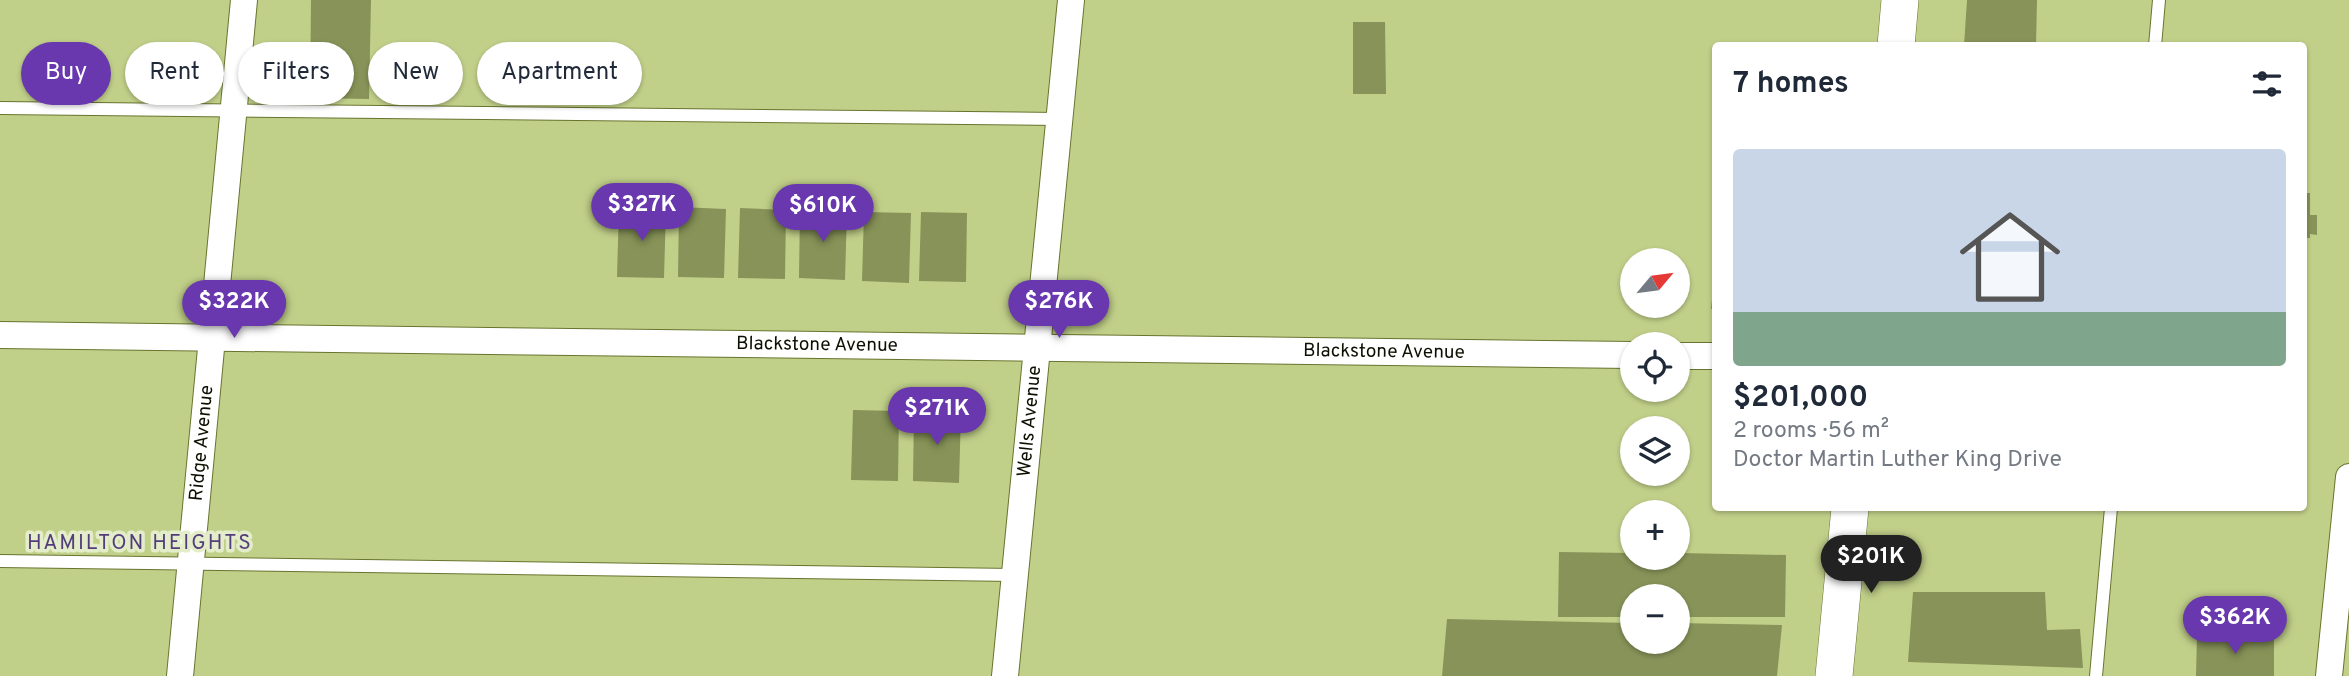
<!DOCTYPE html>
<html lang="en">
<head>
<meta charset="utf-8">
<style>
	:root { --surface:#fff; --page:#f2f2f3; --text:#1f2937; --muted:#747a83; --accent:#6938af }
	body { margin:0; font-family:Overpass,sans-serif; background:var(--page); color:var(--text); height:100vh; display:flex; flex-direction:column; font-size:26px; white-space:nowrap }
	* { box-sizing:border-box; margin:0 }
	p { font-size:23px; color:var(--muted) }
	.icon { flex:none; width:38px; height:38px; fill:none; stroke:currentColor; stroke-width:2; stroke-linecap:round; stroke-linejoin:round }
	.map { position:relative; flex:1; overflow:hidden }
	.sheet { position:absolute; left:1712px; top:42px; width:595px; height:469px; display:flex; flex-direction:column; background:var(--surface); border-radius:7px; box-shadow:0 2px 5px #0004 }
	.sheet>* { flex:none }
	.banner { position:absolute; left:21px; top:42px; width:665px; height:63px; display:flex; gap:14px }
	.needle { width:46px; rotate:61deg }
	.fabs { position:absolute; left:1620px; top:248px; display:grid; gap:14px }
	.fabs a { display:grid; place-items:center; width:70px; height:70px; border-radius:50%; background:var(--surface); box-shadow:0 2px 5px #0004; font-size:35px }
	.price { position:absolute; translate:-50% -60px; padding:0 16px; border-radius:24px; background:var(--accent); color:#fff; font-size:23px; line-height:46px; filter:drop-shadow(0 2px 4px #0008) }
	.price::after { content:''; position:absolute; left:50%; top:42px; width:21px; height:16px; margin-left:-10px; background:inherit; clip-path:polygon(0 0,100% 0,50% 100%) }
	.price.current { background:#222; color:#fff }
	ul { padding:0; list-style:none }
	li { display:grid; align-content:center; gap:14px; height:371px; padding:0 21px }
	li span { display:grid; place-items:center; height:217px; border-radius:7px; color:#555 }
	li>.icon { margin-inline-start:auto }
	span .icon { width:126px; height:126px; fill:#fffc; stroke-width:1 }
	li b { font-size:30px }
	h2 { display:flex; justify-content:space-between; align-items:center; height:84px; padding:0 21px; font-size:30px }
	.tag { padding:0 24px; border-radius:32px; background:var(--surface); box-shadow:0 2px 5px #0004; font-size:24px; line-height:63px }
	.tag.current { background:var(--accent); color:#fff }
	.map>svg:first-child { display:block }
	.building { fill:#879358 }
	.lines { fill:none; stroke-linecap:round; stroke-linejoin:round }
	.service-casing { stroke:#68742e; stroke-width:14 }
	.minor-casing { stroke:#68742e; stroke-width:28 }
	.secondary-casing { stroke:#68742e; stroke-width:38 }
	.service { stroke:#fff; stroke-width:12 }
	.minor { stroke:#fff; stroke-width:26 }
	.secondary { stroke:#fff; stroke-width:37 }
	.labels { text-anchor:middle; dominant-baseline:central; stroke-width:7; stroke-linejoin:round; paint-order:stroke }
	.street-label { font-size:19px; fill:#0c1000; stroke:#e4edc9 }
	.neighbourhood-label { font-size:21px; letter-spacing:2px; fill:#533e7b; stroke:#e4edc9 }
</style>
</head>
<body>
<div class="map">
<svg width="2349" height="676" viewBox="0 0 2349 676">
	<rect width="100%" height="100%" fill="#c1d089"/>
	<g class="building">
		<polygon points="311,0 371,0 369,99 310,98"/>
		<polygon points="1967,0 2037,0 2036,46 1964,46"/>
		<polygon points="1353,22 1385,22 1386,94 1353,94"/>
		<polygon points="2303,193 2310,193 2310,215 2317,215 2317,235 2310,234 2310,238 2303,238"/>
		<polygon points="619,207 666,208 664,278 617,277"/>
		<polygon points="679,207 726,209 724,278 678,277"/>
		<polygon points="740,208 786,210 785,279 738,278"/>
		<polygon points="800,209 847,210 845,280 799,278"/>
		<polygon points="864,212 911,213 909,283 862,281"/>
		<polygon points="921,212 967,213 966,282 919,281"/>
		<polygon points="1713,290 1715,290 1715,309 1711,309"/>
		<polygon points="853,410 899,411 898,481 851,480"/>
		<polygon points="914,412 961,413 959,483 913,481"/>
		<polygon points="1559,552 1633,553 1633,558 1678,558 1678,553 1786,555 1785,617 1678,617 1678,597 1633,597 1633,617 1558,617"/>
		<polygon points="1913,592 2045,592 2047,630 2080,629 2083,668 1908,662"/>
		<polygon points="1447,619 1633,623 1633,642 1678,642 1678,623 1782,625 1777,676 1442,676"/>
		<polygon points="2197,635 2274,638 2274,676 2196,676"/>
	</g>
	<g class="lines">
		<defs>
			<g id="service">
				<polyline points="2155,46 2159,0"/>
				<polyline points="0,108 1058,119"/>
				<polyline points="0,561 1014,575"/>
				<polyline points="2096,676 2111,508"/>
			</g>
			<g id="minor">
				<path id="s1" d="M0 335 1633 355"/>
				<polyline points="1678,356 1715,356"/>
				<path id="s2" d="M180 676 244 0"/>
				<path id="s3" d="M1005 676 1071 0"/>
				<polyline points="2329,676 2349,477"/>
			</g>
			<g id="secondary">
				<polyline points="1896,46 1900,0"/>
				<polyline points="1834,676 1850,508"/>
			</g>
		</defs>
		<use href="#service" class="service-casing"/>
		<use href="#minor" class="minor-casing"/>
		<use href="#secondary" class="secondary-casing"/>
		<use href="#service" class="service"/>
		<use href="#minor" class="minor"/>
		<use href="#secondary" class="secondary"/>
	</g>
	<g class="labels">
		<g class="street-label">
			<text stroke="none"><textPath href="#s1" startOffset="817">Blackstone Avenue</textPath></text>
			<text stroke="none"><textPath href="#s1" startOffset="1384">Blackstone Avenue</textPath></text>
			<text stroke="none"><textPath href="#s3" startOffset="256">Wells Avenue</textPath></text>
			<text stroke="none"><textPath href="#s2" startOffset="234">Ridge Avenue</textPath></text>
		</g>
		<g class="neighbourhood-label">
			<text x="140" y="543">HAMILTON HEIGHTS</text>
		</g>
	</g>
</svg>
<div class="fabs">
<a><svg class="needle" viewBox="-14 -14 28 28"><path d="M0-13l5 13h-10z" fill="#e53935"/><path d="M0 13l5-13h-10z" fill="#747a83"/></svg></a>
<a><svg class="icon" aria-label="locate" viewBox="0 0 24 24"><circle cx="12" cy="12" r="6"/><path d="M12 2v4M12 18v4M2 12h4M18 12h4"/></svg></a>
<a><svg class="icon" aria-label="layers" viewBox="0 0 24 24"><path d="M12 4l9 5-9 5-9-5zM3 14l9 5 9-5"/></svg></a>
<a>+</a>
<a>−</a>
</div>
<b class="price" style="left:642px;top:243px">$327K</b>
<b class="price" style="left:823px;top:244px">$610K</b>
<b class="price" style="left:234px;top:340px">$322K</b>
<b class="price" style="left:1059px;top:340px">$276K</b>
<b class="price" style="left:937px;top:447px">$271K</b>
<b class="price current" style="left:1871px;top:595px">$201K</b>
<b class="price" style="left:2235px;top:656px">$362K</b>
<div class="banner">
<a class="tag current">Buy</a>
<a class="tag">Rent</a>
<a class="tag">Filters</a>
<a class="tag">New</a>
<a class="tag">Apartment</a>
</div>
<section class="sheet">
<h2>7 homes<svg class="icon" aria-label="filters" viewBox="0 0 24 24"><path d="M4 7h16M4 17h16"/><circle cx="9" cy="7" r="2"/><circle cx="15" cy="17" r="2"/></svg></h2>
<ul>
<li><span style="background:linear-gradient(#c9d6e8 75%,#7fa58c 0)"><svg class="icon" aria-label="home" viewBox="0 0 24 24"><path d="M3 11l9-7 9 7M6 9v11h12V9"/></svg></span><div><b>$201,000</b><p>2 rooms · 56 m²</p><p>Doctor Martin Luther King Drive</p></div></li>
</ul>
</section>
</div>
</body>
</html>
